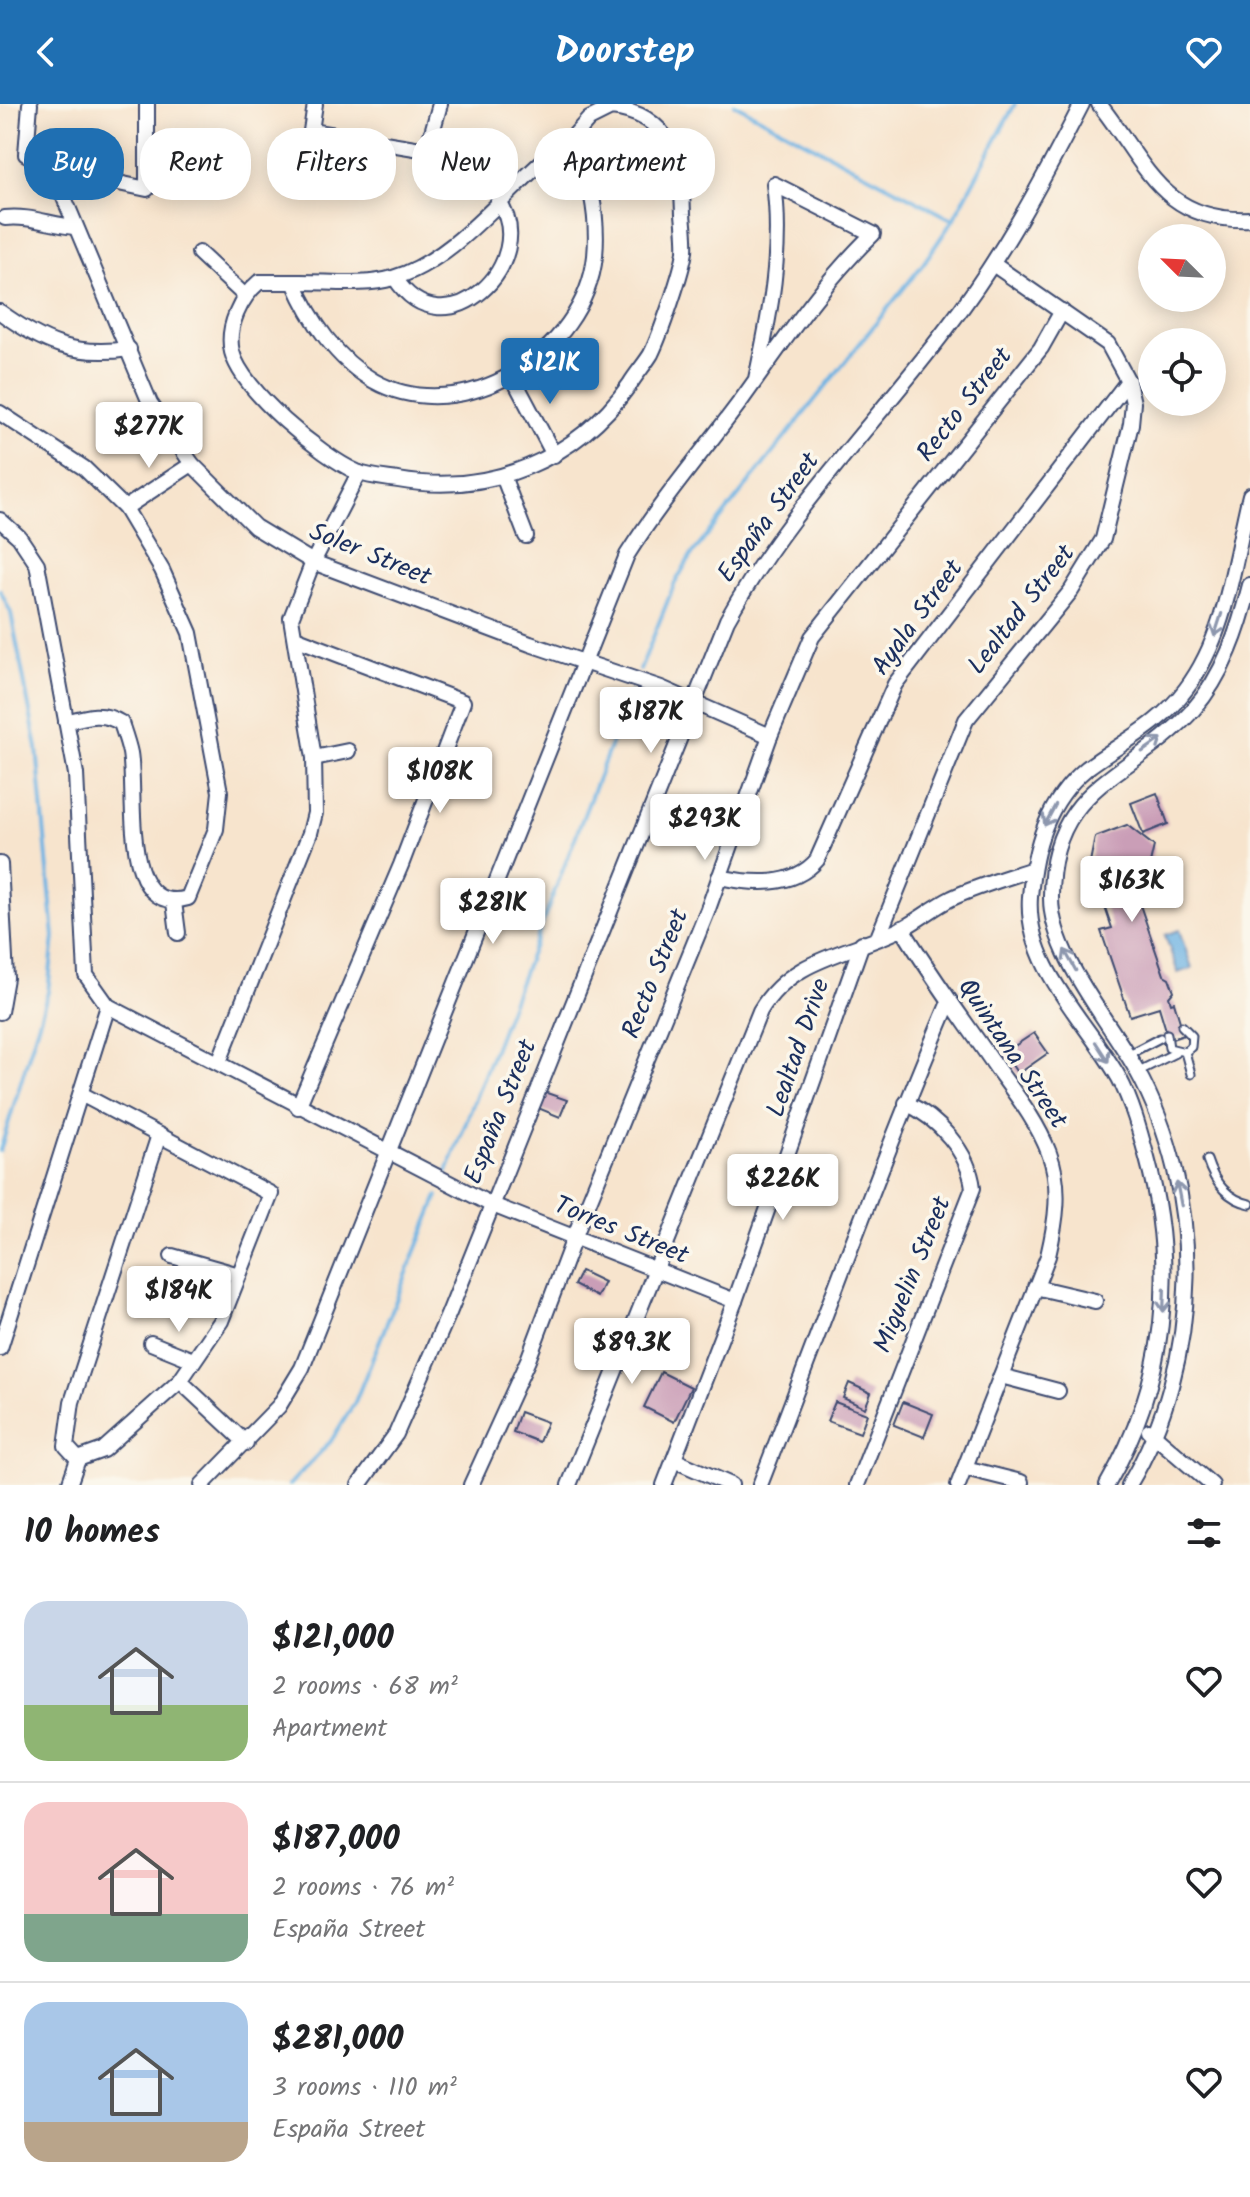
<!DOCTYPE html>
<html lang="en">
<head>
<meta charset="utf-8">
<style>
	:root { --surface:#fff; --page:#f2f2f2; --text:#202124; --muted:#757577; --line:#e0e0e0; --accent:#1f6fb2 }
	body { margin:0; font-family:Kalam,sans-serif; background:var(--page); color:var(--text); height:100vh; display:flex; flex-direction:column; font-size:30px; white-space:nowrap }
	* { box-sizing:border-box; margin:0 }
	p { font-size:26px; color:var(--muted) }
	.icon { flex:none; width:44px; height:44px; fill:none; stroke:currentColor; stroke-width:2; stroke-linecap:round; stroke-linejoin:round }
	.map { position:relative; height:1381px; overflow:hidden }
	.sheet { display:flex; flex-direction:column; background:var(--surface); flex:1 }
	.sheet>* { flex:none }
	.top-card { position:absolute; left:24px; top:24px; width:800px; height:72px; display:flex; gap:16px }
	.needle { width:52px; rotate:294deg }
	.controls { position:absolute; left:1138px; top:120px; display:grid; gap:16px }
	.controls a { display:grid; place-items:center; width:88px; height:88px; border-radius:50%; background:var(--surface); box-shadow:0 4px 20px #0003; font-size:40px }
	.price { position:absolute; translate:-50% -68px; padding:0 18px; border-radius:8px; background:#fff; color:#222; font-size:26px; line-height:52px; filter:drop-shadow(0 2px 4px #0008) }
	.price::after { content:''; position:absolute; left:50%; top:48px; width:24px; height:18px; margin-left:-12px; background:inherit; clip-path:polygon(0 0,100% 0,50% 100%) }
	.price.active { background:var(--accent); color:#fff }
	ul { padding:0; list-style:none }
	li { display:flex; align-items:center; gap:24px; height:200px; padding:0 24px }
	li+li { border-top:2px solid var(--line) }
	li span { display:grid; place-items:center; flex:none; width:224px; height:160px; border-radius:24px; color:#555 }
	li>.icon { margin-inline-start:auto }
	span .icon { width:96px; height:96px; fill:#fffc; stroke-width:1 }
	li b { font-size:34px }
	h2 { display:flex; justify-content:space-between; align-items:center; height:96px; padding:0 24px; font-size:34px }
	.chip { padding:0 28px; border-radius:32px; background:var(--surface); box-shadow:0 4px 20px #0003; font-size:28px; line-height:72px }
	.chip.active { background:var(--accent); color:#fff }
	header { display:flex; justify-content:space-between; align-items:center; height:104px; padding:0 24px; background:var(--accent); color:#fff; font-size:36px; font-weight:700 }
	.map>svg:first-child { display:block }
	.water { fill:#6db2e3; stroke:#4470a0; stroke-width:2 }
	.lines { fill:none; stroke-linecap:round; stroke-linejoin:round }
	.stream { stroke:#6db2e3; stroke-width:4 }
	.building { fill:#ca9eb7 }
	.service-casing { stroke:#3c4a6f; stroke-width:11 }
	.minor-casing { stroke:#3c4a6f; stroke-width:18 }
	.service { stroke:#fff; stroke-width:7 }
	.minor { stroke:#fff; stroke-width:14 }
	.oneway { stroke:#8d97ae }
	.labels { text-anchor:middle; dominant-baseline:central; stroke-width:7; stroke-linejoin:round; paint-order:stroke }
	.street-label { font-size:26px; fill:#1b2f5e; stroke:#fbf7ec }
</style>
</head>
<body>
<header><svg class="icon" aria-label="back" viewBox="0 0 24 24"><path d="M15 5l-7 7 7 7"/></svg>Doorstep<svg class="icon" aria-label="heart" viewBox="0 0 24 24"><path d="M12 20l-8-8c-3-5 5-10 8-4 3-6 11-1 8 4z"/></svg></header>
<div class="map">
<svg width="1250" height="1381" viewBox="0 0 1250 1381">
	<rect width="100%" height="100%" fill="#fbf7ec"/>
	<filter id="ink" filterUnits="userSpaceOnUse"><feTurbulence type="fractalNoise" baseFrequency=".0125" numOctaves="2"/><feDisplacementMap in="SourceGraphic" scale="16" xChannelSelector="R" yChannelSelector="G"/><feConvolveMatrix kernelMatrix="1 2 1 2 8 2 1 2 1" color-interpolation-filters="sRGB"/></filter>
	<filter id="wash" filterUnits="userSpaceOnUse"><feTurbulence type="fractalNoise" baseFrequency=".006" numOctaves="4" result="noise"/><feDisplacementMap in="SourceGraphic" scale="32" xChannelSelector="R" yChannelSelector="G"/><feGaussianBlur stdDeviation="1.8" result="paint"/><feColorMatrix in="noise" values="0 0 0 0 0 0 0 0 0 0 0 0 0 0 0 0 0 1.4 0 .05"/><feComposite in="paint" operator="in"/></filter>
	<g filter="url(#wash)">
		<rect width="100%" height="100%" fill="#f7e4cd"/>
		<polygon class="water" points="1179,826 1192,864 1178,869 1165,831"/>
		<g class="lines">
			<g class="stream">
				<polyline points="734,0 953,116"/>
				<polyline points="0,486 11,509 37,644 54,833 48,888 0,1047"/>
				<polyline points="640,566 674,481 690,453 923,160 953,116 1015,0"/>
				<polyline points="447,1068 631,588"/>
				<polyline points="289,1381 331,1337 355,1298 438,1092"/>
			</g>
		</g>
		<g id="blocks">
			<g class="building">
				<polygon points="1157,689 1168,720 1143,730 1131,699"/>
				<polygon points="1127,721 1154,742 1146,777 1142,778 1149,798 1140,801 1164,871 1169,874 1174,887 1169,893 1171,899 1174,898 1184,931 1169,936 1159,903 1130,912 1101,827 1112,824 1095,774 1088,768 1095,733"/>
				<polygon points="1034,929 1048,949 1018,970 1004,949"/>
				<polygon points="544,988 567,996 560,1013 538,1004"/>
				<polygon points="581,1167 604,1178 597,1193 574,1181"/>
				<polygon points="661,1268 691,1283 674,1318 644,1303"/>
				<polygon points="849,1279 871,1289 865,1304 843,1294"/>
				<polygon points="835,1298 867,1310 860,1329 827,1317"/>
				<polygon points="903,1298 933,1310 924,1333 894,1321"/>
				<polygon points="520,1308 547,1318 539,1338 513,1328"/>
			</g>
		</g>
	</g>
	<g filter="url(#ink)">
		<use href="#blocks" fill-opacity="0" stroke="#3c4a6f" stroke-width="2"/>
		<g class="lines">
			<defs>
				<g id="service">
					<polyline points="1167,930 1169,944 1185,948 1191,943 1192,932 1182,922"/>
					<polyline points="1185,948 1191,970"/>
					<polyline points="1127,951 1160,934"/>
					<polyline points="1137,968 1175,949"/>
					<path d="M1207 1056C1214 1078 1227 1095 1250 1100"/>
				</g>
				<g id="minor">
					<polyline points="30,0 26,50 52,65 147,85 147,0"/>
					<polyline points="315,0 311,27 427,46 440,0"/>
					<path d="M1099 0C1145 57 1161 119 1250 115"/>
					<path d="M611 4C671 10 682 58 683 110 684 122 686 135 685 147 683 166 660 232 651 250 645 260 636 270 630 280 576 356 490 392 398 376 385 374 369 373 357 368 321 352 242 287 232 248 226 223 241 193 259 178H294C310 216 337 256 374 277 462 326 585 249 595 152 599 109 589 71 573 33L589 15Z"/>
					<polyline points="52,65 150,299 192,360 255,423 313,458 530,540 661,584 770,632"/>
					<path d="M5 114C29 111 51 121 75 123"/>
					<polyline points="199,149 244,191"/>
					<path d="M395 174C445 252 542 156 498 97"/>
					<path d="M294 178C327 177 362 183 393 174 462 154 514 73 573 33"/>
					<path d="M0 208C43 239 75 253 129 245"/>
					<polyline points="512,272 554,351"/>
					<path d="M0 309 84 364 125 404 162 466 190 529 220 688 216 725 188 794C119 814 137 688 130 649 128 639 124 628 121 619 102 607 87 612 66 618"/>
					<polyline points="503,372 526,432"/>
					<polyline points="125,404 192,360"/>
					<polyline points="0,416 19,433 37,460 76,670 86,871 108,902 490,1100 735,1197"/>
					<polyline points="295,534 463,598 401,761 298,1003"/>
					<polyline points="314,654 348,647"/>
					<polyline points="0,760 6,874 0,908"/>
					<path d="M719 773C752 780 793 784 817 756L895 580 1128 277"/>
					<polyline points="174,798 178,829"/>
					<path d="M902 824C932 874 966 919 998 966 1017 992 1038 1019 1049 1049 1062 1083 1056 1118 1048 1152L958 1381"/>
					<polyline points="879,831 966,616 1071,487 1103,435 1131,320 1133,299 1128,277 1108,240 993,160"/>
					<polyline points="219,958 310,729 315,709 314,654 291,514 313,458 359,369"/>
					<polyline points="81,990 271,1090 221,1217 180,1277 103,1346 78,1355 66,1342 72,1298 159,1031"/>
					<polyline points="172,1152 239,1171"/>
					<polyline points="1035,1183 1095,1197"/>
					<polyline points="151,1239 193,1256"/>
					<polyline points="0,1244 108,902"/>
					<polyline points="1001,1272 1058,1287"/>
					<polyline points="180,1277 246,1339"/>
					<polyline points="1149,1327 1212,1381"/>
					<polyline points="674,1356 731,1381"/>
					<polyline points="965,1364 1021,1378"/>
					<polyline points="69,1381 78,1355"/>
					<path d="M202 1381 279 1302 302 1264 627 451C661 397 702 349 740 298 782 240 821 180 873 130L774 80C783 147 770 210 756 275"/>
					<path d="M359 1381 396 1330 449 1209 727 516C786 409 874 321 947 224 1002 153 1041 80 1082 0"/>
					<polyline points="471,1381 528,1256 574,1134 707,808 770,632 812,533 1041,244 1062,207"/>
					<path d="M569 1381 760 907C792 852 853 850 905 823 921 814 936 802 952 794 978 782 1006 774 1033 765"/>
					<polyline points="664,1381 735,1197 862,839"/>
					<path d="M760 1381C823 1220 881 1057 949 898"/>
					<path d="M857 1381 973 1084C969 1048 938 1014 906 999"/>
					<path d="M1107 1381C1166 1279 1178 1167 1147 1054 1140 1028 1132 998 1119 974 1087 917 1025 863 1030 793 1034 743 1047 697 1087 664 1123 637 1158 623 1186 585 1227 531 1234 455 1250 391"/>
					<path d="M1129 1381C1203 1257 1206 1091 1136 965 1108 915 1051 851 1051 794 1050 680 1131 674 1193 606 1224 571 1239 525 1250 481"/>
				</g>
			</defs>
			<use href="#service" class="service-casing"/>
			<use href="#minor" class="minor-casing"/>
			<use href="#service" class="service"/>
			<use href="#minor" class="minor"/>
		</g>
		<defs><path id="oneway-shaft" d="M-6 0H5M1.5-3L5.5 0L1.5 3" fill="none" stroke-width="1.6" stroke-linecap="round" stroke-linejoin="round" transform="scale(2)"/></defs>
		<g class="oneway">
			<use href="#oneway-shaft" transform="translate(1218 521) rotate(108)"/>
			<use href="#oneway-shaft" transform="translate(1152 641) rotate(-35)"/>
			<use href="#oneway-shaft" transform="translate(1050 711) rotate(118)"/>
			<use href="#oneway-shaft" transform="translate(1070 856) rotate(-119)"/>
			<use href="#oneway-shaft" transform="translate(1102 948) rotate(57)"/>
			<use href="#oneway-shaft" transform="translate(1179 1090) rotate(-101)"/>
			<use href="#oneway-shaft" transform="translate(1164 1196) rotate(92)"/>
		</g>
	</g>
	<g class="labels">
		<g class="street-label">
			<text transform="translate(965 301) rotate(-52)">Recto Street</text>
			<text transform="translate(769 414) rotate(-54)">España Street</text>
			<text transform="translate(370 451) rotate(22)">Soler Street</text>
			<text transform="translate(1022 506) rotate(-52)">Lealtad Street</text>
			<text transform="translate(918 514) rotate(-54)">Ayala Street</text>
			<text transform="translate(656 870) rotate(-68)">Recto Street</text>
			<text transform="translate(799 944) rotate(-71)">Lealtad Drive</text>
			<text transform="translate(1012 950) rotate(56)">Quintana Street</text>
			<text transform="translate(501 1008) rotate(-68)">España Street</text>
			<text transform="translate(621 1127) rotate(22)">Torres Street</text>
			<text transform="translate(913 1171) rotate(-68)">Miguelin Street</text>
		</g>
	</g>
</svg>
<div class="controls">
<a><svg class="needle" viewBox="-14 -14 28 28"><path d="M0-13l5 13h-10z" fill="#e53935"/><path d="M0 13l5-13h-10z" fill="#757577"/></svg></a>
<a><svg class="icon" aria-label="locate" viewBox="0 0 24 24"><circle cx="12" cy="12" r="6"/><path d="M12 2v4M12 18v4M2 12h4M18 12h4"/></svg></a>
</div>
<b class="price active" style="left:550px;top:302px">$121K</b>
<b class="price" style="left:149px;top:366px">$277K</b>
<b class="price" style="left:651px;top:651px">$187K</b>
<b class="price" style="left:440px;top:711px">$108K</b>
<b class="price" style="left:705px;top:758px">$293K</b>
<b class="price" style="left:1132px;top:820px">$163K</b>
<b class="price" style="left:493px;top:842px">$281K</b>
<b class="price" style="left:783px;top:1118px">$226K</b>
<b class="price" style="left:179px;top:1230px">$184K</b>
<b class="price" style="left:632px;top:1282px">$89.3K</b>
<div class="top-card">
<a class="chip active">Buy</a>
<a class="chip">Rent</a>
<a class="chip">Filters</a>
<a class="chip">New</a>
<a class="chip">Apartment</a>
</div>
</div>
<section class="sheet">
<h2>10 homes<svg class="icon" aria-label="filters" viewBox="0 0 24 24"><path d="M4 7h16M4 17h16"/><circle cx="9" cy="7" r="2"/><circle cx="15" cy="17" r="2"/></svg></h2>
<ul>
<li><span style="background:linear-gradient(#c9d6e8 65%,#8fb573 0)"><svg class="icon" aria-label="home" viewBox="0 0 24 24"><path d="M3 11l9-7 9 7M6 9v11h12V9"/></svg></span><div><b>$121,000</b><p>2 rooms · 68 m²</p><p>Apartment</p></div><svg class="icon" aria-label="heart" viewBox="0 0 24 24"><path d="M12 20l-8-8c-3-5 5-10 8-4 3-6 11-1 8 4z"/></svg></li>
<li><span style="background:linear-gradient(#f6c9c9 70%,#7fa58c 0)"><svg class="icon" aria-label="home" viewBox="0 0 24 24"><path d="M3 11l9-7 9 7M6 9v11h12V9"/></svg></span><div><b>$187,000</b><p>2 rooms · 76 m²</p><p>España Street</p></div><svg class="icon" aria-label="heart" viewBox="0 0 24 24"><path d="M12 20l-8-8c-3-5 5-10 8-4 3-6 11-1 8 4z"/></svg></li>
<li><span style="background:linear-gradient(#a9c7e8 75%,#b9a48a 0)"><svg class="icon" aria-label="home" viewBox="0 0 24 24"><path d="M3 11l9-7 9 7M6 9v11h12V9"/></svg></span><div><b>$281,000</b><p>3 rooms · 110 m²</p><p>España Street</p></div><svg class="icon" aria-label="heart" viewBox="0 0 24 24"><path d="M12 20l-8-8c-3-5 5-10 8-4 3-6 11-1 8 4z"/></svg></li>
</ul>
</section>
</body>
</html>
